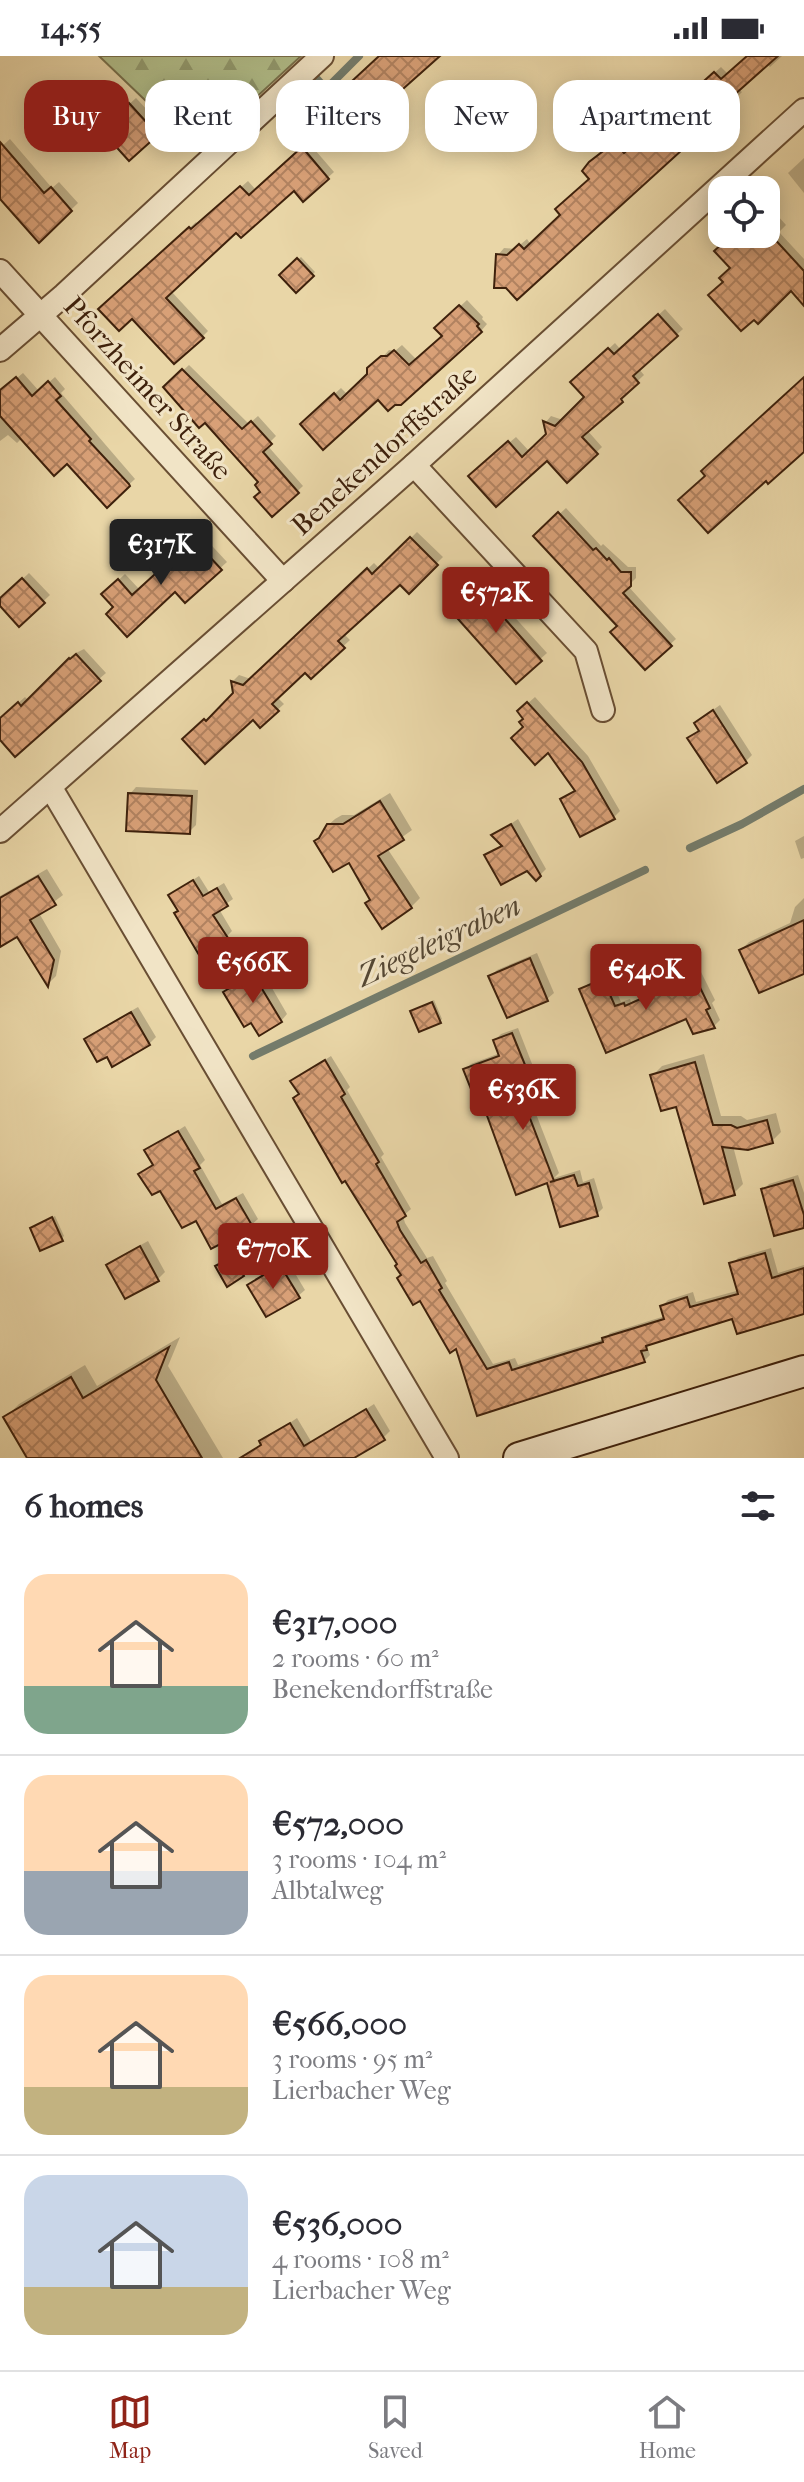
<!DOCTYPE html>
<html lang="en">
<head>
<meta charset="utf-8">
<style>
	:root { --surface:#fff; --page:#f7f7f7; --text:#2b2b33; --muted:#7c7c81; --line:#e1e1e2; --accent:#8f2418 }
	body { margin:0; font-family:"IM FELL French Canon",serif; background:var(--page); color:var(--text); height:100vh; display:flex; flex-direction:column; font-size:30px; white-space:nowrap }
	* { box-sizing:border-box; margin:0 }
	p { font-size:26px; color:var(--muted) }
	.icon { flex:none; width:44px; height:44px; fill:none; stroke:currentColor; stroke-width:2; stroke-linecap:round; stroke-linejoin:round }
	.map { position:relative; height:1402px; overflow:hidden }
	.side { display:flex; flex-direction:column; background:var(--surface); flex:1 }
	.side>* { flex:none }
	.top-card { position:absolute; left:24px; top:24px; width:756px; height:72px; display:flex; gap:16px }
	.tools { position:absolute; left:708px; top:120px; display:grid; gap:16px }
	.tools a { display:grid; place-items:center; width:72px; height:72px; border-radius:16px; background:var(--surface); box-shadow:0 4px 20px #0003; font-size:40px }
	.price { position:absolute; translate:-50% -68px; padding:0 18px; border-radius:8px; background:var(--accent); color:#fff; font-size:26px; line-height:52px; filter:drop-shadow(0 2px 4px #0008) }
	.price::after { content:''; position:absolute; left:50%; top:48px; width:24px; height:18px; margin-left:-12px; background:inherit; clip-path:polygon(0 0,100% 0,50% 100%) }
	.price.current { background:#222; color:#fff }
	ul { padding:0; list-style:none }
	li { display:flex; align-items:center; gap:24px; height:200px; padding:0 24px }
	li+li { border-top:2px solid var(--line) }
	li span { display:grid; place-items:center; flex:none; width:224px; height:160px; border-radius:24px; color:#555 }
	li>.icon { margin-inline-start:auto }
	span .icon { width:96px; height:96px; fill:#fffc; stroke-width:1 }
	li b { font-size:34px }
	h2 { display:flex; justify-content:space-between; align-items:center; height:96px; padding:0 24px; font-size:34px }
	.chip { padding:0 28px; border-radius:24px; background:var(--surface); box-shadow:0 4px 20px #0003; font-size:28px; line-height:72px }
	.chip.current { background:var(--accent); color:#fff }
	.status { display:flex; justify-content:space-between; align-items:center; height:56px; padding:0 40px; background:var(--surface); direction:ltr }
	.status svg { height:22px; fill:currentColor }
	.tabs { display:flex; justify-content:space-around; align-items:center; height:112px; border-top:2px solid var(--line); background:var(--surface); font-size:22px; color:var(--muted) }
	.tabs a { display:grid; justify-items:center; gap:4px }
	.tabs .current { color:var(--accent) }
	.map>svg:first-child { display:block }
	.forest { fill:url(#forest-firs); stroke:#78704c; stroke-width:2 }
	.shadow { fill:#0003 }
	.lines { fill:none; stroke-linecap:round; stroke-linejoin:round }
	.stream { stroke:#747c6c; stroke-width:8 }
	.building { fill:url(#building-cross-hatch); stroke:#3e210c; stroke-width:2 }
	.street-casing { stroke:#694e33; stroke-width:26 }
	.secondary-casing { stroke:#3e210c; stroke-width:34 }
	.street { stroke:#f1e4c6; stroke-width:22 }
	.secondary { stroke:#f1e4c6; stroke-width:30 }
	.labels { text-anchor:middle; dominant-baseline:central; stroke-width:6; stroke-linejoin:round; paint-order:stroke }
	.street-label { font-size:28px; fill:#3e210c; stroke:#f1e4c6 }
	.water-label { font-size:30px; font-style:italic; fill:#544734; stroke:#f1e4c6 }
</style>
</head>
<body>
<div class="status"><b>14:55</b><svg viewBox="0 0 49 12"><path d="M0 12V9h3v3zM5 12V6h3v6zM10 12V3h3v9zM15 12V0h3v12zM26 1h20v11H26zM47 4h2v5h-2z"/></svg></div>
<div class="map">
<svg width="804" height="1402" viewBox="0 0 804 1402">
	<defs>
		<pattern id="forest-firs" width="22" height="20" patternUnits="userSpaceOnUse" patternTransform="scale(2)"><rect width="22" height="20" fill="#b1bf8b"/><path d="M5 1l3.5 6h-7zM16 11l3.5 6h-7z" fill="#919b70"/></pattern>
		<pattern id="building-cross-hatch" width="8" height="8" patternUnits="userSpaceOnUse" patternTransform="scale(2)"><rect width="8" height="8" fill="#d8a077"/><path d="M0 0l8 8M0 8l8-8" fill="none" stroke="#b18260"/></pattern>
	</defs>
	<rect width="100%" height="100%" fill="#e9d6a7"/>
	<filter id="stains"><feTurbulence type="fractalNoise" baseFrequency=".0025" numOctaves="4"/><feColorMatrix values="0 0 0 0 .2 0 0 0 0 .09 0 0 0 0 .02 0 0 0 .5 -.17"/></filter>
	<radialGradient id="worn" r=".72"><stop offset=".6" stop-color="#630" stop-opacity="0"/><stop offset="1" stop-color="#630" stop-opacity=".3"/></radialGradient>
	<polygon class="forest" points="99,0 301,0 201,92 194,91"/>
	<g class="shadow">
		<polygon points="387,0 439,0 419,20 417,18 392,40 403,52 366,87"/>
		<polygon points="749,0 782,0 770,11 767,8 738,33 742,36 736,42 517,242 498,199 504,192 515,193 527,183 531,189 563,159 591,123 598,100 622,81 632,92 658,69 660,57 698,24 702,28 721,11 728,18"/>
		<polygon points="136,42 163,71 129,102 102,73"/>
		<polygon points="10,83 52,132 59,126 78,147 39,185 0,131 0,92"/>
		<polygon points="309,87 334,116 304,143 294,132 236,174 171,235 208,275 202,281 132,260 107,247 196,166 198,169 248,125 256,134"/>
		<polygon points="804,102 804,137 788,117"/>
		<polygon points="767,148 786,169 779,176 804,203 804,227 791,232 725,226 732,212 735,178 766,178"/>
		<polygon points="301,201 315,216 296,234 282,219"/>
		<polygon points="467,244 483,261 482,263 487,268 481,275 378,341 302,368 341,332 348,339 389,294 395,295 402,289 417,304 444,279 437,272"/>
		<polygon points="665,253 683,273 639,313 644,319 626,336 628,338 587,374 602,391 567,424 548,402 477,414 516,381 530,396 548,378 546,366 551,360 563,364 587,341 573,326 615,287 621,294"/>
		<polygon points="189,309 249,368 258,360 276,380 267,389 303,430 273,458 262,436 261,426 205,364 165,331"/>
		<polygon points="23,317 39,335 55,321 65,333 61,337 135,423 107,449 67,405 22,382 17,387 8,379 0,385 0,336"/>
		<polygon points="566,452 601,490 603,488 628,511 636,511 636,522 628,530 676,583 645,611 619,570 536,480"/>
		<polygon points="417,476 443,501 409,535 400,526 343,577 350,584 311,620 305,614 277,641 284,648 261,669 253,661 185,683 212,658 214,660 235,638 233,625 239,619 251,623 374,507 380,513"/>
		<polygon points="201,478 227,506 185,544 175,534 115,551 104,538 125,518 140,534 168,508 172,499 190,483 192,486"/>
		<polygon points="29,517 50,539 19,568 0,544"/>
		<polygon points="483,526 547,597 516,625 453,554"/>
		<polygon points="84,593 106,617 99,623 0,681 0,663 25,641 29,645 76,597"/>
		<polygon points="535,641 588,700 620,755 614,761 562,743 576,733 548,694 526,671 526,649"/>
		<polygon points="720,649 752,699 746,705 690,683 701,673 703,661"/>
		<polygon points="136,731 198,734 196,769 189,776 130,738"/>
		<polygon points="390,737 412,774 387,792 420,842 411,851 372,843 349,804 325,772 335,763 342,759 354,759"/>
		<polygon points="518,763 546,813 540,819 487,800 503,788 494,779"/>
		<polygon points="804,780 804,802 801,803 795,785"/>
		<polygon points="47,813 63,839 39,857 61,895 56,920 48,928 18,878 0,889 0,840"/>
		<polygon points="199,820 209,836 224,827 233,843 219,853 232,875 226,881 179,855 170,839"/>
		<polygon points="804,842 804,916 741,894 749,886 790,867 795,851"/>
		<polygon points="537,897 554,937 547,943 491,920 497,914"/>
		<polygon points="261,913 287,958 281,965 226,937"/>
		<polygon points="700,914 715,944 712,947 720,964 714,970 687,961 608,994 581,934 588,928 609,919 621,946 630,943 631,946"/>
		<polygon points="434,944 442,963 440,965 413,955"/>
		<polygon points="138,951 156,981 149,988 107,998 87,983 93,977"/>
		<polygon points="518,972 536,1018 524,1027 559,1117 554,1122 580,1114 583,1126 594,1122 603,1152 597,1158 549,1124 483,1044 465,1014 471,1008 500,997 495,984 501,978"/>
		<polygon points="704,998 721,1060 741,1060 747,1064 776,1057 781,1076 772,1085 733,1090 743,1128 734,1137 677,1048 653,1019 662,1010"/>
		<polygon points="331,1000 350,1031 347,1034 384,1098 381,1101 411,1153 403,1160 405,1167 427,1202 433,1200 447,1225 445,1227 493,1308 515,1302 518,1309 604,1283 610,1277 665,1260 662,1250 668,1244 693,1236 696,1246 740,1234 732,1208 738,1202 771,1192 778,1217 804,1209 804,1256 734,1260 652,1286 647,1290 650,1299 644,1305 478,1358 457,1290 403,1218 399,1208 292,1025"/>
		<polygon points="185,1070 205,1104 200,1109 222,1148 243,1137 258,1163 251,1169 197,1162 141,1118 154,1107 146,1095"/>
		<polygon points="798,1119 804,1137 804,1167 763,1134 769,1128"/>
		<polygon points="55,1160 64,1180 61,1183 35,1170"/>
		<polygon points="148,1185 165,1216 158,1223 126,1240 109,1209 115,1203"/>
		<polygon points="236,1199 246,1216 243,1219 220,1208"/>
		<polygon points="287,1204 305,1234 298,1240 250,1229"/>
		<polygon points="180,1281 168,1310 223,1402 29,1402 5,1362 19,1348 85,1309 97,1330"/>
		<polygon points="374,1348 390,1375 383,1382 336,1373"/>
		<polygon points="297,1362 318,1397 313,1402 263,1402 262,1386"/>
	</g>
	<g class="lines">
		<g class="stream">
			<polyline points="316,22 326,33 359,0"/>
			<polyline points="690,792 742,768 804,733"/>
			<polyline points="253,1000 645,814"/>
		</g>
	</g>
	<g class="building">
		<polygon points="379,0 440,0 386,48 398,60 366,90 354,77 351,80 324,51"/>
		<polygon points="747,0 778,0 733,40 737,44 517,244 506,232 494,232 496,198 507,199 519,188 524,193 560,159 555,153 589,123 582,115 589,106 615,86 624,97 655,69 651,63 691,28 695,33 714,16 721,23"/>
		<polygon points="129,47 158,79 129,105 100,73"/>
		<polygon points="0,86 44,137 51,131 72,155 39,187 0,143"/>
		<polygon points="302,91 329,123 303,146 294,135 241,182 236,177 166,242 204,282 174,308 132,263 119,275 98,253 189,171 191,173 240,130 249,139"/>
		<polygon points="733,178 770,178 804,215 804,250 791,235 758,268 754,264 741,275 708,239 723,226 719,222 730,212 714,195"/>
		<polygon points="297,202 314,220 296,237 279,219"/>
		<polygon points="459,249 479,268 477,270 482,276 401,349 395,349 388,355 378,344 323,394 300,368 334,337 340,344 367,318 367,312 381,300 387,300 394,294 409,309 442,280 434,272"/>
		<polygon points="658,258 678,280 633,320 639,327 621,343 623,346 582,381 598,398 567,427 547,405 496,451 468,420 508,385 522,401 546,378 543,365 555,370 584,341 570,326 608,292 614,298"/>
		<polygon points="182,313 242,373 251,365 272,388 263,396 299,437 272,461 254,441 260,436 255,429 258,426 205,367 199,372 163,331"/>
		<polygon points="16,321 32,340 48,325 61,340 56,344 91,383 89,385 129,428 130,430 107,452 67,408 54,420 0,360 0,334"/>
		<polygon points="804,321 804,396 768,428 766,425 708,477 678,444 705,420 701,415"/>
		<polygon points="558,456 593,494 596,492 607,504 609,502 621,516 631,516 631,530 623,537 672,590 645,614 610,576 617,570 533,480"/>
		<polygon points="410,481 438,509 409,538 400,529 338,585 345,592 311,623 305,617 272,648 279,655 260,672 253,664 205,708 182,683 204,663 206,665 233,637 231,625 243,629 367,512 372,518"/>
		<polygon points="193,483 222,514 185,547 175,536 127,581 106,558 113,551 101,538 118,523 132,539 166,508 163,505 182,488 185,491"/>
		<polygon points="22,522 45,547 19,571 0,550 0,542"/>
		<polygon points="476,530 542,605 516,628 450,554"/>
		<polygon points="76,598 101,625 15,701 0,684 0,662 18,646 21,650 69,602 70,603"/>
		<polygon points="527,646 582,706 615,763 580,781 560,743 575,735 548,697 535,709 511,682 523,671 519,666 523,663 517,655"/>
		<polygon points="713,654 747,707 717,727 687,682 699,675 694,667"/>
		<polygon points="128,737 192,740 190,778 126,775"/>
		<polygon points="380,745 404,784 378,800 412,852 382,873 365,847 370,844 349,807 333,816 314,785 319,782 327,768 343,768"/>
		<polygon points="511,768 541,820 536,825 527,815 501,829 484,799 502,790 491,779"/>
		<polygon points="38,820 56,849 30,864 54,904 48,931 17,881 0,891 0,842"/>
		<polygon points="193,824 203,840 217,832 228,850 213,859 228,882 199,899 174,857 178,855 168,839"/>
		<polygon points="804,864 804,918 759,937 739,894"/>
		<polygon points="530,902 548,945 507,962 488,920"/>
		<polygon points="253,918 282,966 259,980 251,967 244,971 223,936"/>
		<polygon points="694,919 710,952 706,954 715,972 693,978 686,963 606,997 579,933 603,923 615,950 624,947 625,950"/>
		<polygon points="432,946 441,967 419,976 410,955"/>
		<polygon points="131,956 150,989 112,1011 107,1001 97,1006 84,983"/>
		<polygon points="512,977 532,1026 518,1031 554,1125 550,1126 574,1119 578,1130 589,1127 598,1160 560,1171 547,1127 516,1139 482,1046 477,1048 463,1013 499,1000 493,984"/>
		<polygon points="325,1004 345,1038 341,1041 379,1106 376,1108 406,1160 397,1166 400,1174 421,1207 426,1204 442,1232 439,1234 487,1313 509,1306 512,1314 603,1286 602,1282 664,1263 660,1250 687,1241 690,1251 738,1238 729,1207 765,1197 772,1222 804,1212 804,1258 737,1278 732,1263 646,1290 647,1294 641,1295 645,1306 477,1360 456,1293 450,1297 420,1245 413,1249 397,1222 401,1219 395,1210 397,1208 345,1125 342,1127 293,1042 299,1038 290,1025"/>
		<polygon points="695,1006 713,1069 731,1069 737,1072 767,1064 773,1087 748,1094 722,1091 735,1139 704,1148 676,1051 661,1055 650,1019"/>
		<polygon points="178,1075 200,1112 194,1115 216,1153 236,1142 253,1171 211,1193 196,1165 182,1172 160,1135 152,1139 138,1118 153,1109 144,1094"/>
		<polygon points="793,1124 804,1159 804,1172 774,1180 761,1133"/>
		<polygon points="52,1161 63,1185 40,1195 30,1172"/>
		<polygon points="140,1190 159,1225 125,1243 106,1209"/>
		<polygon points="233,1201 244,1220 227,1231 215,1210"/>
		<polygon points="280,1209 300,1242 266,1261 247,1229"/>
		<polygon points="169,1291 156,1324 202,1402 27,1402 3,1361 71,1321 83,1342"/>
		<polygon points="366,1353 385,1384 354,1402 240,1402 261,1389 259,1385 290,1367 304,1390"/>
	</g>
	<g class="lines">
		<defs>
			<g id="street">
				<polyline points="0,215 283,525"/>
				<polyline points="0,294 64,239 322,0"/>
				<polyline points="414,409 586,595 603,654"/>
				<polyline points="51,732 447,1402"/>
				<polyline points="0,775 414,409 804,54"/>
			</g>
			<polyline id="secondary" points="519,1402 804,1315"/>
		</defs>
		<use href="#street" class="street-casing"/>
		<use href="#secondary" class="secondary-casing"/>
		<use href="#street" class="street"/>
		<use href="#secondary" class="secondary"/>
	</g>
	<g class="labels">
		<g class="street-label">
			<text transform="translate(148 332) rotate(48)">Pforzheimer Straße</text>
			<text transform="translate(384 394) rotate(-42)">Benekendorffstraße</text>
		</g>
		<g class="water-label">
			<text transform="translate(439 885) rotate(-25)">Ziegeleigraben</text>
		</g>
	</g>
	<rect width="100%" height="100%" filter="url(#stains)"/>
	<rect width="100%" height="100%" fill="url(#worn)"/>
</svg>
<div class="tools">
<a><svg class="icon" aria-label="locate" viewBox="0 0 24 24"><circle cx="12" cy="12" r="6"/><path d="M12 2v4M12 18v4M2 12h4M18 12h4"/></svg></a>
</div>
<b class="price current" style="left:161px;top:531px">€317K</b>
<b class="price" style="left:496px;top:579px">€572K</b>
<b class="price" style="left:253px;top:949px">€566K</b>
<b class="price" style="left:646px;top:956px">€540K</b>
<b class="price" style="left:523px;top:1076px">€536K</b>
<b class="price" style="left:273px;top:1235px">€770K</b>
<div class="top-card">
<a class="chip current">Buy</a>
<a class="chip">Rent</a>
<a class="chip">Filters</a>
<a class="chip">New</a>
<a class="chip">Apartment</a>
</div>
</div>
<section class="side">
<h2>6 homes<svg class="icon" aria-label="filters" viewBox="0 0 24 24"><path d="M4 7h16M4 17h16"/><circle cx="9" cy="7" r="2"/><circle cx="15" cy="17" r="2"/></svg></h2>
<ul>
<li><span style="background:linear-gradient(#ffd9b3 70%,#7fa58c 0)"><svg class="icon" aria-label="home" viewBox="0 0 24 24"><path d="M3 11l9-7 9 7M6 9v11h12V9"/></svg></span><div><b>€317,000</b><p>2 rooms · 60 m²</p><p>Benekendorffstraße</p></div></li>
<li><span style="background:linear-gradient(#ffd9b3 60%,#9aa5b1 0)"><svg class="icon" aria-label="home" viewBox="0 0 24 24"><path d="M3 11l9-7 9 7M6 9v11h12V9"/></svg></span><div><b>€572,000</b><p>3 rooms · 104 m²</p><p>Albtalweg</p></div></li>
<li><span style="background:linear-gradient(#ffd9b3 70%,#c2b280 0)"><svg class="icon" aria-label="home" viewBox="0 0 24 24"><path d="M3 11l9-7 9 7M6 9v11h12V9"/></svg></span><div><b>€566,000</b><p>3 rooms · 95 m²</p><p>Lierbacher Weg</p></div></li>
<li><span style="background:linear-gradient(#c9d6e8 70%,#c2b280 0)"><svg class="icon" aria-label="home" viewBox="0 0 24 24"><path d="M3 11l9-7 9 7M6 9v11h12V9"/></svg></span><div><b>€536,000</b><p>4 rooms · 108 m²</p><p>Lierbacher Weg</p></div></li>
</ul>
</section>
<nav class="tabs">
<a class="current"><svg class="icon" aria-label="map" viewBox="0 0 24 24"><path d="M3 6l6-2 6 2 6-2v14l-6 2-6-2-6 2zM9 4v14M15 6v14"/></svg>Map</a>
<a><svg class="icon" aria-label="saved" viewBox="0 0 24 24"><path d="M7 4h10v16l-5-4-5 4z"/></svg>Saved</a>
<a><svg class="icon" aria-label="home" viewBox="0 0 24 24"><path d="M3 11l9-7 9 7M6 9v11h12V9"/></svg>Home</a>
</nav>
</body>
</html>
